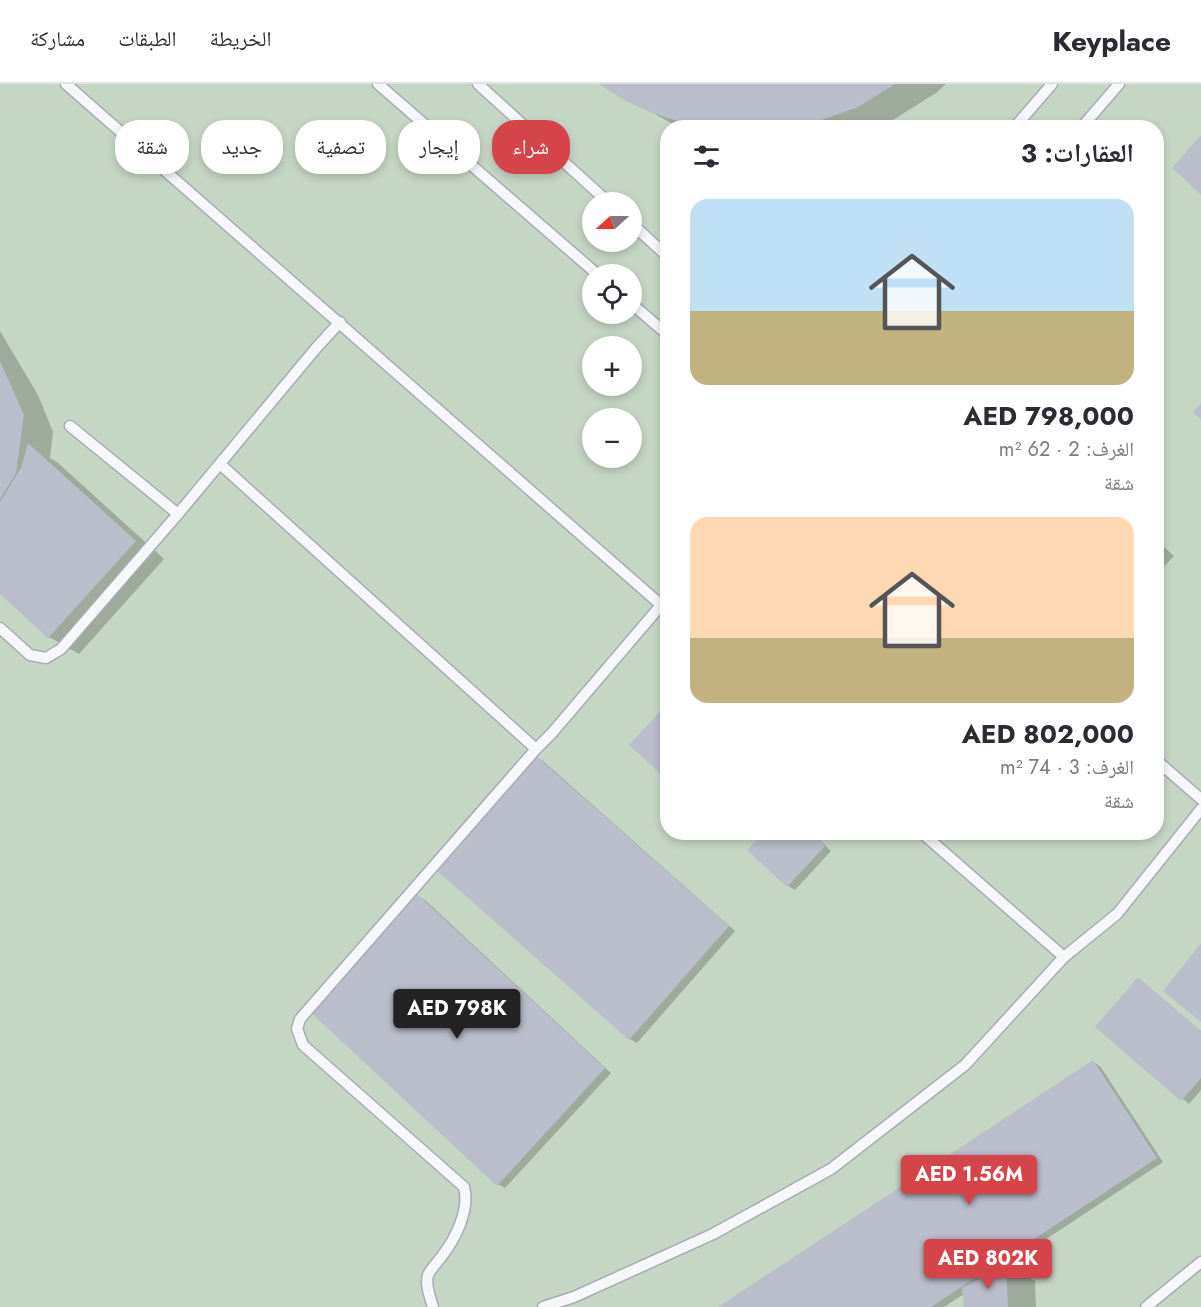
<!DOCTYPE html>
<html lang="ar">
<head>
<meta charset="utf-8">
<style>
	:root { --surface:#fff; --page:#f7f7f7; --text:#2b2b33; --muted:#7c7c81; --line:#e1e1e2; --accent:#d44448 }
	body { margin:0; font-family:Jost,"Noto Naskh Arabic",sans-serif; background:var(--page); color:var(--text); direction:rtl; height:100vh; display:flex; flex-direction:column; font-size:22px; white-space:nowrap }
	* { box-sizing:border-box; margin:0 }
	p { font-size:20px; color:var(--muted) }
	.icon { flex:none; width:33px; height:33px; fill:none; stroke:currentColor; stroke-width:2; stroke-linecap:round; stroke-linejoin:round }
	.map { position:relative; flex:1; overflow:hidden; direction:ltr }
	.drawer { position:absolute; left:660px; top:36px; width:504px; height:720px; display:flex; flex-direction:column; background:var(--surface); border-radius:24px; box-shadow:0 3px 9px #0003; direction:rtl }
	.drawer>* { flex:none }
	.guide { position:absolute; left:18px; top:36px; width:552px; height:54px; direction:rtl; display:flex; gap:12px }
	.needle { width:39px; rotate:249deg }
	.buttons { position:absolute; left:582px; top:108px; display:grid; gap:12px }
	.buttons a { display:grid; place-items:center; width:60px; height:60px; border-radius:50%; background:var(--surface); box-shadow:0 3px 9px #0003; font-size:30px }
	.price { position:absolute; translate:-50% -51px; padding:0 14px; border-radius:6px; background:var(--accent); color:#fff; font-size:20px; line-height:39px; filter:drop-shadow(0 2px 3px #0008) }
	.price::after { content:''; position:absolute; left:50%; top:36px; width:18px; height:14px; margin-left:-9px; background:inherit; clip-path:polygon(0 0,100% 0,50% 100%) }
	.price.active { background:#222; color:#fff }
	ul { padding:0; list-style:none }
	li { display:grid; align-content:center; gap:12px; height:318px; padding:0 30px }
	li span { display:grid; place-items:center; height:186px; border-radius:18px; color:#555 }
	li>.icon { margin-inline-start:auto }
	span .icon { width:108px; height:108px; fill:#fffc; stroke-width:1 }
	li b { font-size:26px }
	h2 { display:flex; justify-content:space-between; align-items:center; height:72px; padding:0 30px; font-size:26px }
	.tag { padding:0 21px; border-radius:24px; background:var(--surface); box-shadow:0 3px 9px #0003; font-size:21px; line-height:54px }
	.tag.active { background:var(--accent); color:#fff }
	header { display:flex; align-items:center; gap:36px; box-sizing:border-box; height:84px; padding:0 30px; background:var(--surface); border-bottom:2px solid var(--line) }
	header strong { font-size:28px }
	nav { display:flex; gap:33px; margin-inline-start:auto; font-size:21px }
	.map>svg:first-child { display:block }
	.green { fill:#c6d6c4; fill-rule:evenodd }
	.shadow { fill:#0003 }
	.building { fill:#babeca }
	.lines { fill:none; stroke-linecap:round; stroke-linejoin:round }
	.service-casing { stroke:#a8abb7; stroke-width:13 }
	.service { stroke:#f6f7f9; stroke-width:10 }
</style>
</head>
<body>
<header>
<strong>Keyplace</strong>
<nav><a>الخريطة</a><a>الطبقات</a><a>مشاركة</a></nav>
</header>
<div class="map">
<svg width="1201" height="1223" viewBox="0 0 1201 1223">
	<rect width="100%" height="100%" fill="#e3e5ec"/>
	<path class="green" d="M0 0H1201V1223H0ZM668 44H1156V748H668ZM592 118H632V158H592ZM592 190H632V230H592ZM592 262H632V302H592ZM592 334H632V374H592Z"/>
	<g class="shadow">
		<polygon points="601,0 946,0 936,9 888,39 876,44 680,44"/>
		<polygon points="0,247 38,311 53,348 50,374 57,378 164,475 79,570 49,553 0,508"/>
		<polygon points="1156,456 1174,472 1156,491"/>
		<polygon points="536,673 543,677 735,847 637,959 630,955 437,785"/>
		<polygon points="766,748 811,748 831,767 795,806 788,802"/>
		<polygon points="418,812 425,816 611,989 505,1104 498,1100"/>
		<polygon points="1138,895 1201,947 1201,1006 1189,1020 1097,943"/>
		<polygon points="1093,978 1100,982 1163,1078 1007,1181 1035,1197 1036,1223 966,1223 964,1210 944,1223 721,1223"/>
	</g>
	<g class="building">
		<polygon points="599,0 895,0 858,23 813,39 787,44 706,44 684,39 652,29 624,16"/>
		<polygon points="1201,51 1201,111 1172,84"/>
		<polygon points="0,277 24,331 16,389 0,415"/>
		<polygon points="1201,319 1201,336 1193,328"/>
		<polygon points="28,359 136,457 48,554 0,510 0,418 21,384"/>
		<polygon points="668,619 668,697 629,661"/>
		<polygon points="535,671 729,842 629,956 435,785"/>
		<polygon points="764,748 810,748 825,762 787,803 747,766"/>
		<polygon points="417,810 605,984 497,1102 309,927"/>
		<polygon points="1201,859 1201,938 1163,907"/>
		<polygon points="1138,893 1201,947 1201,994 1181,1017 1095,943"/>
		<polygon points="1093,976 1157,1074 931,1223 718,1223"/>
		<polygon points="1006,1179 1008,1223 964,1223 962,1204"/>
	</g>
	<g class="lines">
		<defs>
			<g id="service">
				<polyline points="66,0 668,527"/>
				<polyline points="378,0 597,190"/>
				<polyline points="478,0 608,118"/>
				<polyline points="1014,44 1052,0"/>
				<polyline points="1081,44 1119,0"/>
				<polyline points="632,140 668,173"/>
				<polyline points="632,220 668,251"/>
				<polyline points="70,342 178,430"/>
				<polyline points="220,380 536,665 552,649 668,513"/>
				<polyline points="0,544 30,571 46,574 61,565 178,430 317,263 340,238"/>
				<polyline points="1156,676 1201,715"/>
				<polyline points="921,748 1064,873"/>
				<path d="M433 1223C430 1213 425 1201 428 1191 431 1184 438 1178 442 1172 456 1154 470 1125 464 1103L303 961 297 945 300 935 536 665"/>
				<polyline points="543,1223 574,1213 713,1150 831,1085 965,981 1064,873 1117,830 1201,725"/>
				<polyline points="1146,1223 1201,1178"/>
			</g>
		</defs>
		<use href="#service" class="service-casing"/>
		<use href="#service" class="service"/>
	</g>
</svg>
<div class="buttons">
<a><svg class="needle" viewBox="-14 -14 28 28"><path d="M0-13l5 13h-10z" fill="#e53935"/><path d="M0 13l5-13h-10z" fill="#7c7c81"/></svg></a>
<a><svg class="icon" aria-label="locate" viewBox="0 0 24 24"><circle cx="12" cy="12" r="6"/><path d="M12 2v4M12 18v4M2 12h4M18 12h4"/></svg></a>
<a>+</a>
<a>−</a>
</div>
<b class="price active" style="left:457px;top:956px">AED 798K</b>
<b class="price" style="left:969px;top:1122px">AED 1.56M</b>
<b class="price" style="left:988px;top:1206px">AED 802K</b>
<div class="guide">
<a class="tag active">شراء</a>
<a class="tag">إيجار</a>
<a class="tag">تصفية</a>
<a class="tag">جديد</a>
<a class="tag">شقة</a>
</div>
<section class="drawer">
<h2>العقارات: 3<svg class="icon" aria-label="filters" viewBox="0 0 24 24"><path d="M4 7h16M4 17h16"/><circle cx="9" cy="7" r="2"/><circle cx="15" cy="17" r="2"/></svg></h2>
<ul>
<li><span style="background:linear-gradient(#bfe0f5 60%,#c2b280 0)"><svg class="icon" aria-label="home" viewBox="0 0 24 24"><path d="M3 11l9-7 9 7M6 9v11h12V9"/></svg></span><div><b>AED 798,000</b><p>الغرف: 2 · 62 m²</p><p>شقة</p></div></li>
<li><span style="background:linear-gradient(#ffd9b3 65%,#c2b280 0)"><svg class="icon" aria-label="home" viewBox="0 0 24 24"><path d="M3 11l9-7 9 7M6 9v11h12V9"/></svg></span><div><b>AED 802,000</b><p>الغرف: 3 · 74 m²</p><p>شقة</p></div></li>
</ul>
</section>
</div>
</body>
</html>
